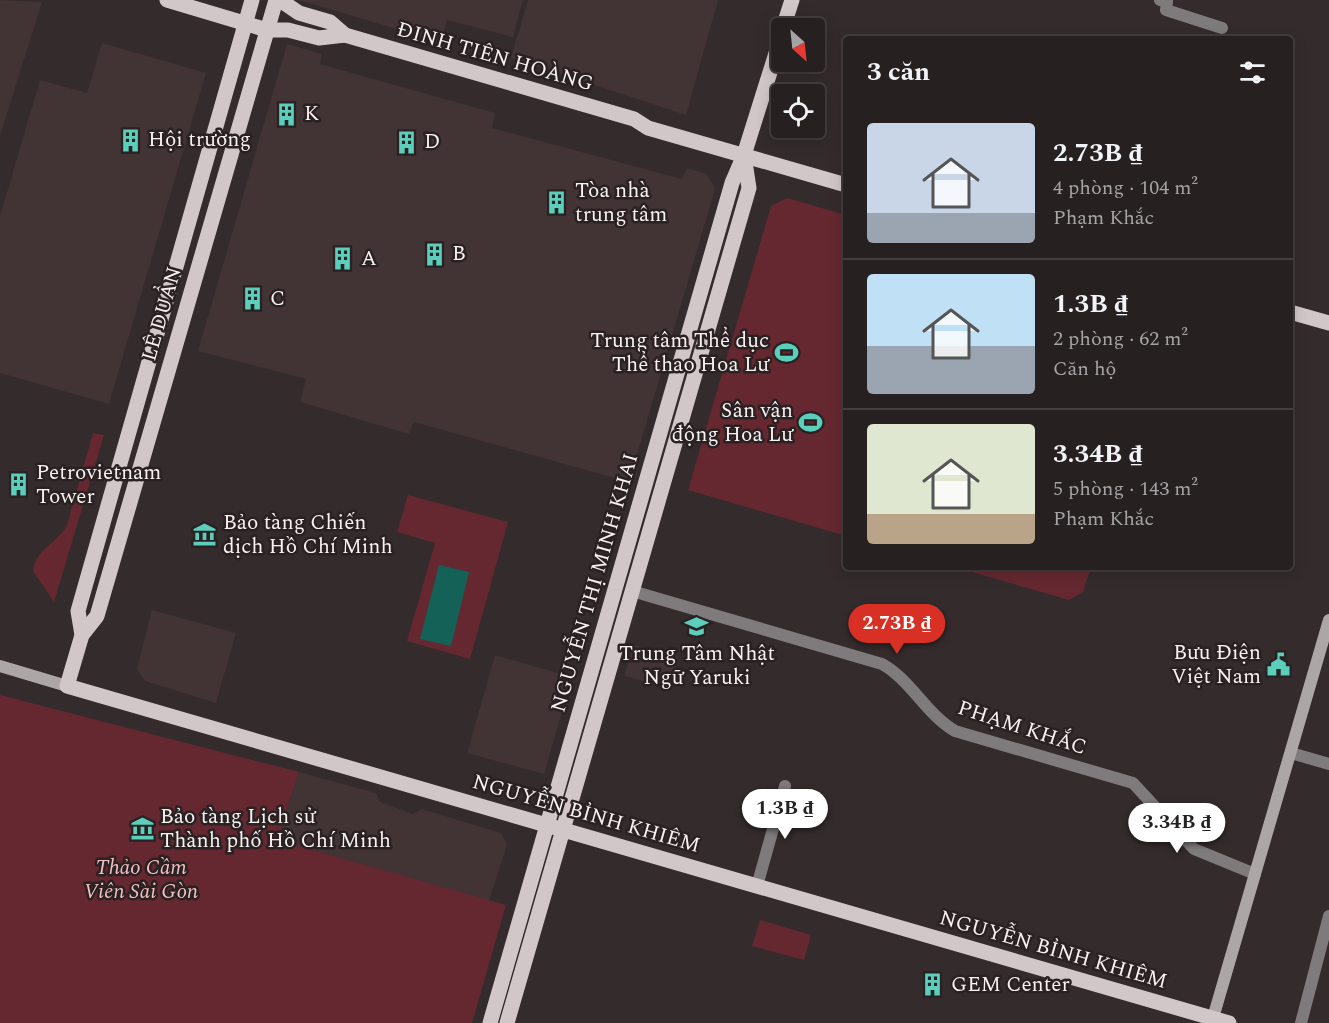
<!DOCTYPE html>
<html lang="vi">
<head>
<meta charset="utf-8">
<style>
	:root { --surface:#272021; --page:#332d2e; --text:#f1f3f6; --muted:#a4a3a5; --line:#433e3f; --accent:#d93025 }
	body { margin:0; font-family:Spectral,serif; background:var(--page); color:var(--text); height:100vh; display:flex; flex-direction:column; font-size:22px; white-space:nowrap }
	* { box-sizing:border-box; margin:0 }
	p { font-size:20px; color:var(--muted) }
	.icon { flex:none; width:33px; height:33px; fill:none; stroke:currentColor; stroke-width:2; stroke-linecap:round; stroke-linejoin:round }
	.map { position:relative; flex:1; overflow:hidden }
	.details { position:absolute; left:843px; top:36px; width:450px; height:534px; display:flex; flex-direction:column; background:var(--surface); border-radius:6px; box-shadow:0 3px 15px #0003,0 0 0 2px var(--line) }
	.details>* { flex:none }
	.needle { width:39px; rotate:153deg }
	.tools { position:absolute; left:771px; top:18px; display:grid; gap:12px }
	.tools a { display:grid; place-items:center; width:54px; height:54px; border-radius:6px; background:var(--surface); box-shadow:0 3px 15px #0003,0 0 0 2px var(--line); font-size:30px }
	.price { position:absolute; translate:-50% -51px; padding:0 14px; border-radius:21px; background:#fff; color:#222; font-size:20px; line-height:39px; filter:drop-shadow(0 2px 3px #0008) }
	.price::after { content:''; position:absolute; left:50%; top:36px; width:18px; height:14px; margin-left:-9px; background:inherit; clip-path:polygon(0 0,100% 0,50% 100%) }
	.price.on { background:var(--accent); color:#fff }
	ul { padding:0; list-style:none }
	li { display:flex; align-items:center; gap:18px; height:150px; padding:0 24px }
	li+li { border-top:2px solid var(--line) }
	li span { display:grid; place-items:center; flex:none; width:168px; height:120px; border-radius:6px; color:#555 }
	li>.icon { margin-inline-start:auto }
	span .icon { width:72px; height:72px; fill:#fffc; stroke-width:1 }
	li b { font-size:26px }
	h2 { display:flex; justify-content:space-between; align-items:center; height:72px; padding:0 24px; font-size:26px }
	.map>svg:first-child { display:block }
	.built { fill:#423334 }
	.green { fill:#652830 }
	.water { fill:#146157 }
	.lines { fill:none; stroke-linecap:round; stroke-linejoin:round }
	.minor { stroke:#7f7a7b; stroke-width:12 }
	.secondary { stroke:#ada6a6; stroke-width:12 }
	.primary { stroke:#d1c7c8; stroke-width:15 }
	.labels { text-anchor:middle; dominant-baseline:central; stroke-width:5; stroke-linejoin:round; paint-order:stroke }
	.street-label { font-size:21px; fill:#f7f1f2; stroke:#2a2122 }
	.poi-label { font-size:21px; fill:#f7f1f2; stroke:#2a2122; text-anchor:start }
	.park-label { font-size:21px; font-style:italic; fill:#f3bfc1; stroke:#2a2122 }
</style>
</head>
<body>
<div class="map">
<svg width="1329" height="1023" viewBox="0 0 1329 1023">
	<rect width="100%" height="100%" fill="#342b2c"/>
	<g class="built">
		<polygon points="0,0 42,2 0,136"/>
		<polygon points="298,0 523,0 513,37 447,20 441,42"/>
		<polygon points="528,0 718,0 686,115 511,58"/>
		<polygon points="102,43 206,73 109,404 0,373 0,216 40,80 87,93"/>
		<polygon points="287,44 322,54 320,64 495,113 492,128 682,179 687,168 707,174 715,189 629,482 414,422 409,434 300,402 306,379 198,351"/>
		<polygon points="152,610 236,633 216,703 145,681 137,669"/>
		<polygon points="633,645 678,656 670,688 624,676"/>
		<polygon points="495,655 572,677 544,774 467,753"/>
		<polygon points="299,772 376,793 380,802 413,814 422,809 501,833 507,845 489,901 277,840"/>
	</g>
	<g class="green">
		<polygon points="787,198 846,215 846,536 688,490 771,206"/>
		<path d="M93 433 104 435 54 602 33 571C36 548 58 543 67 525Z"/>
		<polygon points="408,495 508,522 470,659 407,641 435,543 397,532"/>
		<polygon points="954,567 1091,567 1083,592 1069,600"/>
		<polygon points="0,695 299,772 277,840 506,905 472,1023 0,1023"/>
		<polygon points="760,920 811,935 804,960 752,946"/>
	</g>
	<polygon class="water" points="439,565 469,572 451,646 420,639"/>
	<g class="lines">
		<g class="minor">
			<polyline points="1160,0 1167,2 1166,10 1222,28"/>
			<path d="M632 591 882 664C911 680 926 714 955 731L1133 783 1194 849 1255 874"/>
			<polyline points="1291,753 1329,764"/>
			<polyline points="757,886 785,786"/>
			<polyline points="1301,1023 1329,916"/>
		</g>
		<g class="secondary">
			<polyline points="0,666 67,686"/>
			<polyline points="1213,1018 1329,620"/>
		</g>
		<g class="primary">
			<polyline points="167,0 267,30 288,30 319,38 345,35"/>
			<polyline points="276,0 97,616 82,635 67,686 1229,1023"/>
			<polyline points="280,0 299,13 330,22 345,35 634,119 648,128 846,185"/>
			<polyline points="783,28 792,0"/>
			<polyline points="1290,312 1329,323"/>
			<polyline points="82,635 78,611 252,0"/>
			<polyline points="490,1023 732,183 744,155 782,34"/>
			<polyline points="507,1023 749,188 744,155"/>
		</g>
	</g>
	<defs>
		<symbol id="building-bare" viewBox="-9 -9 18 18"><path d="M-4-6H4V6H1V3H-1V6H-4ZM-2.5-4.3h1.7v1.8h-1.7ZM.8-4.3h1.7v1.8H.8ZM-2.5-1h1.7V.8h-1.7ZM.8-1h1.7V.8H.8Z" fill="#5bcebc" stroke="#2a2122" stroke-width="2.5" paint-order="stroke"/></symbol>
		<symbol id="stadium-bare" viewBox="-9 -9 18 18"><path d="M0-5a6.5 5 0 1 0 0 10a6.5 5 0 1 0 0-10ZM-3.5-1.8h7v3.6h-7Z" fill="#5bcebc" stroke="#2a2122" stroke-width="2.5" paint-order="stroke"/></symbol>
		<symbol id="museum-bare" viewBox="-9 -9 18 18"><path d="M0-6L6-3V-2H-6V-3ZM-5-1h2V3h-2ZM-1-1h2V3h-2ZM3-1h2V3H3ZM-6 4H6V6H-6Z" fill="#5bcebc" stroke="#2a2122" stroke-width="2.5" paint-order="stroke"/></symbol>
		<symbol id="school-bare" viewBox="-9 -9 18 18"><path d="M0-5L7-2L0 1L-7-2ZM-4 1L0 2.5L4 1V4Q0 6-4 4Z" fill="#5bcebc" stroke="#2a2122" stroke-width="2.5" paint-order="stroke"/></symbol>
		<symbol id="civic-bare" viewBox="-9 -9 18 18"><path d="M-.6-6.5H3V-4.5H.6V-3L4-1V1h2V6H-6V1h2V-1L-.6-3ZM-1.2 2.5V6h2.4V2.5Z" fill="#5bcebc" stroke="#2a2122" stroke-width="2.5" paint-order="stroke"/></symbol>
	</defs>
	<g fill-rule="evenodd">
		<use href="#building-bare" x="270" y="98" width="33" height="33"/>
		<use href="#building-bare" x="114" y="124" width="33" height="33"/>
		<use href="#building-bare" x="390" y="126" width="33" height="33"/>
		<use href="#building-bare" x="540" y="186" width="33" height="33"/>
		<use href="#building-bare" x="418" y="238" width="33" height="33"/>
		<use href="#building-bare" x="326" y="242" width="33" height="33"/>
		<use href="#building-bare" x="236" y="282" width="33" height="33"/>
		<use href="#stadium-bare" x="770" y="336" width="33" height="33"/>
		<use href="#stadium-bare" x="794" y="406" width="33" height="33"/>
		<use href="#building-bare" x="2" y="468" width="33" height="33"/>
		<use href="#museum-bare" x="188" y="518" width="33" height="33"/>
		<use href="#school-bare" x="680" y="610" width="33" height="33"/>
		<use href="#civic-bare" x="1262" y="648" width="33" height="33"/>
		<use href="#museum-bare" x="126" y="812" width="33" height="33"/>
		<use href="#building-bare" x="916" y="968" width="33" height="33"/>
	</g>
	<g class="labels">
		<g class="street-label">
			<text transform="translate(495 57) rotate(16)">ĐINH TIÊN HOÀNG</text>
			<text transform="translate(162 314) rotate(-74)">LÊ DUẨN</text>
			<text transform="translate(595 583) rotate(-74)">NGUYỄN THỊ MINH KHAI</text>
			<text transform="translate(1022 728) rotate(18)">PHẠM KHẮC</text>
			<text transform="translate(586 814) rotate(16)">NGUYỄN BỈNH KHIÊM</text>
			<text transform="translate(1053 950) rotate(16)">NGUYỄN BỈNH KHIÊM</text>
		</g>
		<g class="poi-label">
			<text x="304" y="114">K</text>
			<text x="148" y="140">Hội trường</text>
			<text x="424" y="142">D</text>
			<text x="575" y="191">Tòa nhà<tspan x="575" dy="24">trung tâm</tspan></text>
			<text x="452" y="254">B</text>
			<text x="361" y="259">A</text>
			<text x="270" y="299">C</text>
			<text x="769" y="341" text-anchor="end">Trung tâm Thể dục<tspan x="769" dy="24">Thể thao Hoa Lư</tspan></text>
			<text x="793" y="411" text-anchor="end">Sân vận<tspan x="793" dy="24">động Hoa Lư</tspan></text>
			<text x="36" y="473">Petrovietnam<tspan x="36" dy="24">Tower</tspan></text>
			<text x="223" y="523">Bảo tàng Chiến<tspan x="223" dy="24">dịch Hồ Chí Minh</tspan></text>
			<text x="1261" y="653" text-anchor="end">Bưu Điện<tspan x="1261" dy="24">Việt Nam</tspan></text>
			<text x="697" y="654" text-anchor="middle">Trung Tâm Nhật<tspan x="697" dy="24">Ngữ Yaruki</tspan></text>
			<text x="160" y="817">Bảo tàng Lịch sử<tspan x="160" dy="24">Thành phố Hồ Chí Minh</tspan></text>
			<text x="951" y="985">GEM Center</text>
		</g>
		<g class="park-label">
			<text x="141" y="868">Thảo Cầm<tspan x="141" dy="24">Viên Sài Gòn</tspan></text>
		</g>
	</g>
</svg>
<div class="tools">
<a><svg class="needle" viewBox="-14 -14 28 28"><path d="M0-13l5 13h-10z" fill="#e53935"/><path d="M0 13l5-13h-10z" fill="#a4a3a5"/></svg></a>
<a><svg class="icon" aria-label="locate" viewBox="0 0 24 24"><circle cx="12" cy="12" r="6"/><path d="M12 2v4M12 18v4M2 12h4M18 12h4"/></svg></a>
</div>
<b class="price on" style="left:897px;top:655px">2.73B ₫</b>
<b class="price" style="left:785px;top:840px">1.3B ₫</b>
<b class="price" style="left:1177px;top:854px">3.34B ₫</b>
<section class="details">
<h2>3 căn<svg class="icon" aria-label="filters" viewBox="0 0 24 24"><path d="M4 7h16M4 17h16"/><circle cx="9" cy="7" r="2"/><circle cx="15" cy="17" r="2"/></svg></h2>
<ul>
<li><span style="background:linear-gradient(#c9d6e8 75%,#9aa5b1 0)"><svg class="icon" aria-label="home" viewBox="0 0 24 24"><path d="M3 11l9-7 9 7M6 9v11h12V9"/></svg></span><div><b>2.73B ₫</b><p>4 phòng · 104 m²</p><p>Phạm Khắc</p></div></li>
<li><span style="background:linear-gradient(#bfe0f5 60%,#9aa5b1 0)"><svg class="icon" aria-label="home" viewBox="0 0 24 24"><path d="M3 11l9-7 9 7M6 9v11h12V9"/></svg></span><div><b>1.3B ₫</b><p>2 phòng · 62 m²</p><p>Căn hộ</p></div></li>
<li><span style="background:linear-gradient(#dfe7d0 75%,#b9a48a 0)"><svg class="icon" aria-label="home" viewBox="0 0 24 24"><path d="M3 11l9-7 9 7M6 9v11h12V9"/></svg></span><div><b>3.34B ₫</b><p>5 phòng · 143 m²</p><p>Phạm Khắc</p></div></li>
</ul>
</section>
</div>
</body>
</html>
